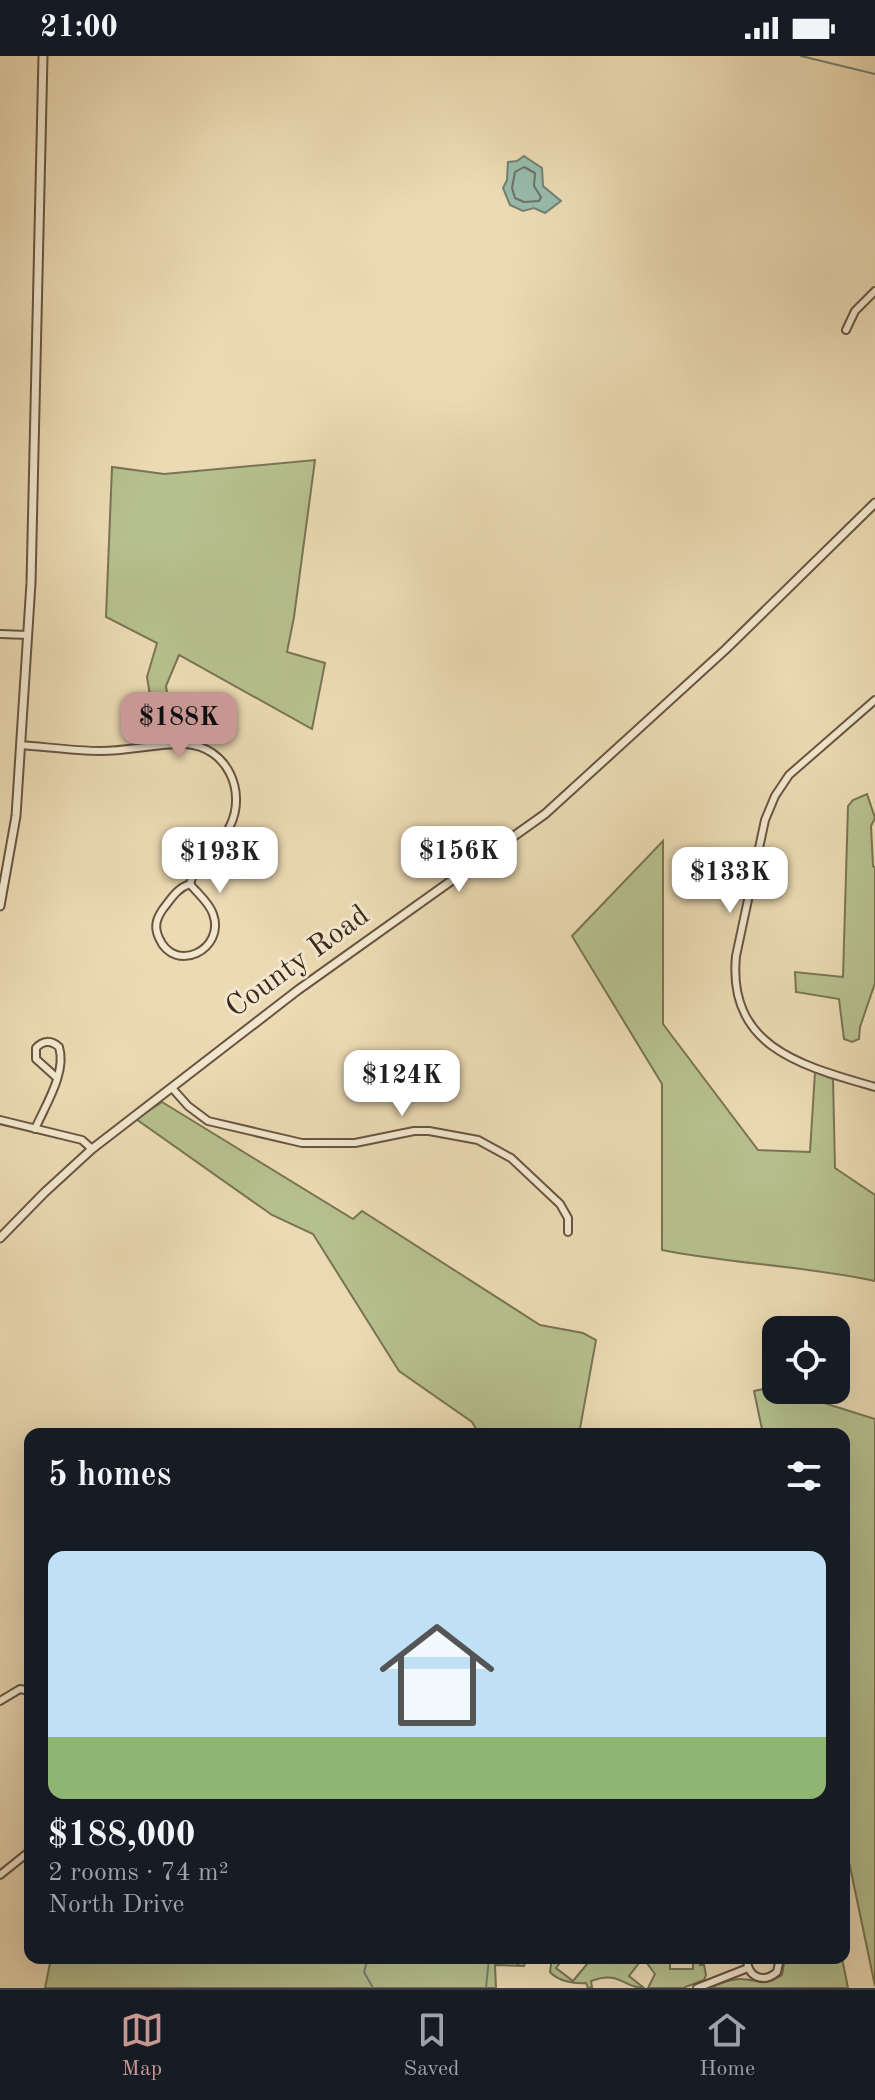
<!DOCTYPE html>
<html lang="en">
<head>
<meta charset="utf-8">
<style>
	:root { --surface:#171b24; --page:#20242c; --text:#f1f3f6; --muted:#9ea1a6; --line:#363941; --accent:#c59692 }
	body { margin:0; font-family:"Old Standard TT",serif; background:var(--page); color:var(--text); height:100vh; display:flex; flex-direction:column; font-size:30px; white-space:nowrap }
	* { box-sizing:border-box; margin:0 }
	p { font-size:26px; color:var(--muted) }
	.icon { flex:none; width:44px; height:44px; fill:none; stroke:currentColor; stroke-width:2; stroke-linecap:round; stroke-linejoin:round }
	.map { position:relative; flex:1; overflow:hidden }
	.sheet { position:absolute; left:24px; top:1372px; width:826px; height:536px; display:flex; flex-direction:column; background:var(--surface); border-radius:16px; box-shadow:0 8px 32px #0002 }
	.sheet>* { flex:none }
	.buttons { position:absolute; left:762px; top:1260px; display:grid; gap:16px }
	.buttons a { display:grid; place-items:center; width:88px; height:88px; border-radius:16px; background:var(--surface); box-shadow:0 8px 32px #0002; font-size:40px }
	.price { position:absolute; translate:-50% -68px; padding:0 18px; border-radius:16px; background:#fff; color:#222; font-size:26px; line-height:52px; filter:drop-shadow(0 2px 4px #0008) }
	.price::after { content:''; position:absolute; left:50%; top:48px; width:24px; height:18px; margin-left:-12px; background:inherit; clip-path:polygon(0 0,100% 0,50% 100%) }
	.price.current { background:var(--accent); color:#111 }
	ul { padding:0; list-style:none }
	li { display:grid; align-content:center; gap:16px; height:424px; padding:0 24px }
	li span { display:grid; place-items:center; height:248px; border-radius:16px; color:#555 }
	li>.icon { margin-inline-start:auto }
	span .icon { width:144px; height:144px; fill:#fffc; stroke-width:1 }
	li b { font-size:34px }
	h2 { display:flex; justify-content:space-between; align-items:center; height:96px; padding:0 24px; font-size:34px }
	.status { display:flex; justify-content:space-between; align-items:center; height:56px; padding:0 40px; background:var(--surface); direction:ltr }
	.status svg { height:22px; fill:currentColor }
	.dock { display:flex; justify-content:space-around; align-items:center; height:112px; border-top:2px solid var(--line); background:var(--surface); font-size:22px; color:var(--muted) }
	.dock a { display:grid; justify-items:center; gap:4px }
	.dock .current { color:var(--accent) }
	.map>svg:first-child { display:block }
	.green { fill:#b6c08e; stroke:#797454; stroke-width:2 }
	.water { fill:#98bbac; stroke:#738172; stroke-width:2 }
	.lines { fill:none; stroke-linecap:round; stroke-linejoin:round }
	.shore { stroke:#6a7264; stroke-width:2 }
	.stream { stroke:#738172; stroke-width:2 }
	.minor-casing { stroke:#685541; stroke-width:10 }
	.tertiary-casing { stroke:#685541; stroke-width:11 }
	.minor { stroke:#f2e7ce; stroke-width:6 }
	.tertiary { stroke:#f2e7ce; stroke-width:7 }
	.labels { text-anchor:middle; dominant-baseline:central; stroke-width:6; stroke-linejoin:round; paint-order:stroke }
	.street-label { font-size:30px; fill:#3c291b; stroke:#f2e7ce }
</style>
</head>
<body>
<div class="status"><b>21:00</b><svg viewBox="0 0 49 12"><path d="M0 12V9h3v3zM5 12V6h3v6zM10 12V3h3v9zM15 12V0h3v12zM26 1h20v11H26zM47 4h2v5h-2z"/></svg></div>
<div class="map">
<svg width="875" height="1932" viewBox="0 0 875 1932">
	<rect width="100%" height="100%" fill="#ebdab3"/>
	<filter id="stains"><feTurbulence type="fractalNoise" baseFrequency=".0025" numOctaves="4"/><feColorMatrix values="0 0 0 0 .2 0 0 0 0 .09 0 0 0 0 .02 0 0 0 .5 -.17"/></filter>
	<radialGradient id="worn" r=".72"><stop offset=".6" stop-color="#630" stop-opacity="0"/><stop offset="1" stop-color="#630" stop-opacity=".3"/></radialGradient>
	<g class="green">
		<polygon points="315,404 294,561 287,596 325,607 312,673 179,599 166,630 175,688 158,689 147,621 157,587 106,561 112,411 164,418"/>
		<polygon points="867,738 875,762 871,770 873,810 875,811 875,927 860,971 859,983 852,986 844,983 839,943 796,936 795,916 843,921 848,750 853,744"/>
		<path d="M663 785V968L758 1094 810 1096 815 1016 833 1023 835 1112 875 1139V1225C805 1210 733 1208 662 1194V1028L572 880Z"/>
		<polygon points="162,1046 353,1163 362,1155 540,1269 583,1277 596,1284 579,1378 479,1378 472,1366 399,1315 313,1178 272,1159 136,1063"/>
		<polygon points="773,1331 875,1363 875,1930 844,1782 844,1378 763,1378 754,1335"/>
		<polygon points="51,1902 506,1902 518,1908 521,1902 527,1902 524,1910 495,1909 496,1932 45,1932"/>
		<path d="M552 1902H564L556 1912 573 1925 592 1902H670V1913H693V1902H699L700 1909H704L706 1919 704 1924 683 1932H648L655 1918 643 1902 629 1920 644 1932C622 1932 621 1914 591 1925L592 1931 588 1932 586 1927C574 1928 558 1925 550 1916Z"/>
		<path d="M785 1902H842L848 1932H709C719 1928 729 1923 740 1923 759 1923 763 1932 782 1919Z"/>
	</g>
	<polygon class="water" points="524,100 542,112 543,130 561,145 545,157 534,152 523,155 510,149 503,132 507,124 508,106 517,105"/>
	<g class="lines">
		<polygon class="shore" points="524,111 535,117 534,130 541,141 539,145 524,146 515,142 512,132 515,116"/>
		<g class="stream">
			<polyline points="801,0 875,18"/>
			<polyline points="368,1902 364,1916 373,1932"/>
			<polyline points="486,1932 489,1902"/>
		</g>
		<defs>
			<g id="minor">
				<polyline points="846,274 855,255 875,235"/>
				<polyline points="0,578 28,579"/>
				<path d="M875 644 789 719 775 740 765 764 736 900C727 992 803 1010 875 1031"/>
				<path d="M21 689C47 691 74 695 101 695 129 695 158 687 186 688 227 691 247 735 230 770 222 787 205 803 193 819L190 828"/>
				<path d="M190 828C197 837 209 846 213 858 226 893 175 919 159 882 154 871 156 863 163 853 171 843 177 832 190 828Z"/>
				<polyline points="172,1032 188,1050 208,1065 302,1087 355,1087 414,1075 429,1075 478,1084 511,1102 560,1148 568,1162 568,1176"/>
				<polyline points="0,1064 82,1084 92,1093"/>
				<path d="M35 1073C45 1050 67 1016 59 991 51 984 43 984 36 992V1003L56 1021"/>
				<polyline points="0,1645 20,1633 30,1635"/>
				<polyline points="0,1819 30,1795"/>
				<path d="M747 1902C747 1921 763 1928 777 1916L780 1902"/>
				<polyline points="697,1932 748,1912"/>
			</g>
			<g id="tertiary">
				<polyline points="0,850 16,760 31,527 43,0"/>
				<polyline points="0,1182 44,1137 92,1093 298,934 545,758 725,594 875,447"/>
			</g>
		</defs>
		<use href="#minor" class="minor-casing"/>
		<use href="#tertiary" class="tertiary-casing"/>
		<use href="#minor" class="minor"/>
		<use href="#tertiary" class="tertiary"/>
	</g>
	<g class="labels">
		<g class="street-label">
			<text transform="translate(298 906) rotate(-36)">County Road</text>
		</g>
	</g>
	<rect width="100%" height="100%" filter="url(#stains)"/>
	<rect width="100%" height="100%" fill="url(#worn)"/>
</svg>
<div class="buttons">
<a><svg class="icon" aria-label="locate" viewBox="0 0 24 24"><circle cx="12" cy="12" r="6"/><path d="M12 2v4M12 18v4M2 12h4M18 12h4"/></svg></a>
</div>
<b class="price current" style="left:179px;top:704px">$188K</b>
<b class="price" style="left:459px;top:838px">$156K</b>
<b class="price" style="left:220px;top:839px">$193K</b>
<b class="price" style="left:730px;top:859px">$133K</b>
<b class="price" style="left:402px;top:1062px">$124K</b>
<section class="sheet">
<h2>5 homes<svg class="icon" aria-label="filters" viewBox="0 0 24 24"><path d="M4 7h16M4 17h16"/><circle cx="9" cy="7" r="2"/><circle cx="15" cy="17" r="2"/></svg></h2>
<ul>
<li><span style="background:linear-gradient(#bfe0f5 75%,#8fb573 0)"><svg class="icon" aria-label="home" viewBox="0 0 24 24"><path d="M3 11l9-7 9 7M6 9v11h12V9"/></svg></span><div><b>$188,000</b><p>2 rooms · 74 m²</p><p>North Drive</p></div></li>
</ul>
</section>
</div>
<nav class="dock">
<a class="current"><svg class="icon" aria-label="map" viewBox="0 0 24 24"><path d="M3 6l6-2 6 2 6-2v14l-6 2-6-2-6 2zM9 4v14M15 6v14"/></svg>Map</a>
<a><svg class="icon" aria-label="saved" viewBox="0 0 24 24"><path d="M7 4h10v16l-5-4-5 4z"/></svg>Saved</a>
<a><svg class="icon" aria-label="home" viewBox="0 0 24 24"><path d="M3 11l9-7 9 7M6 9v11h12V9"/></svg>Home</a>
</nav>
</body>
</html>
